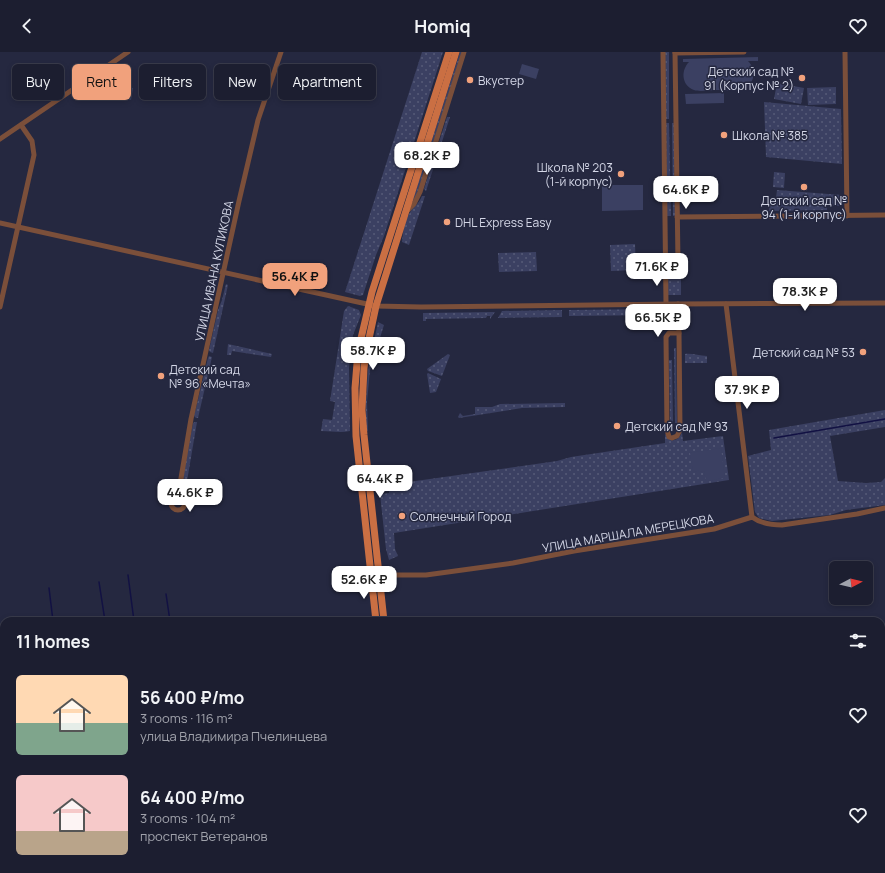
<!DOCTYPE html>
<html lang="en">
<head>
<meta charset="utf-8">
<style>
	:root { --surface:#1c1e30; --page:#292b3c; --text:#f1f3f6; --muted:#a0a2ab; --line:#3a3c4c; --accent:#f1a17c }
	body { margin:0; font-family:Manrope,sans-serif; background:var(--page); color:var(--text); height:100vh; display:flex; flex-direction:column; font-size:15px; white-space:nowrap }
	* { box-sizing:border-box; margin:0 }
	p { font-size:13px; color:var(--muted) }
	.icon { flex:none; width:22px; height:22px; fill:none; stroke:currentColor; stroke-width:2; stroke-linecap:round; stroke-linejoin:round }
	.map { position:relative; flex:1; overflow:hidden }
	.details { position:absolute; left:0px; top:565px; width:885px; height:256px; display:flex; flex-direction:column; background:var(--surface); border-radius:12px 12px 0 0; box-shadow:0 2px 6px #0003,0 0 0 1px var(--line) }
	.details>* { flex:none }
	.banner { position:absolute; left:12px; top:12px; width:400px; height:36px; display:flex; gap:8px }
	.needle { width:26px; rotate:83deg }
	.buttons { position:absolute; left:829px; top:509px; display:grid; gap:8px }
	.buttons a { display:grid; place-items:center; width:44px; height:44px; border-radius:6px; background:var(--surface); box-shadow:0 2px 6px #0003,0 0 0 1px var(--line); font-size:20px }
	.price { position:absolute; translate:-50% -34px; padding:0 9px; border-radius:8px; background:#fff; color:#222; font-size:13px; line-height:26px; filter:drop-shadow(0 1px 2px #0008) }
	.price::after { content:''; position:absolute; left:50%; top:24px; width:12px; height:9px; margin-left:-6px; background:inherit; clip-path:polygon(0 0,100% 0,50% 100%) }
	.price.current { background:var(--accent); color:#111 }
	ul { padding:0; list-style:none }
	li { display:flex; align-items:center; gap:12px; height:100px; padding:0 16px }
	li span { display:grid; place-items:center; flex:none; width:112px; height:80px; border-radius:6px; color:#555 }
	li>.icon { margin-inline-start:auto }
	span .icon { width:48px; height:48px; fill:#fffc; stroke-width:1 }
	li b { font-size:17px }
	h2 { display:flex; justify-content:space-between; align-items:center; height:48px; padding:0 16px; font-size:17px }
	.pill { padding:0 14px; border-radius:6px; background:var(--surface); box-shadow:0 2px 6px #0003,0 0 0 1px var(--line); font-size:14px; line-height:36px }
	.pill.current { background:var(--accent); color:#111 }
	header { display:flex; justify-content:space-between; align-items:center; height:52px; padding:0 16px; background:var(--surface); font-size:18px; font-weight:700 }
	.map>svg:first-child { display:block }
	.grass { fill:url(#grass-dots) }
	.forest { fill:url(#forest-crowns) }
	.garden { fill:#3b4062 }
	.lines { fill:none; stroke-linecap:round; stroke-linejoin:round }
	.stream { stroke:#121143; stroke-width:1.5 }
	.river { stroke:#121143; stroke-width:8 }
	.minor { stroke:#7b4f3a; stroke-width:5 }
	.major { stroke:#ca6f43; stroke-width:7 }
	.rail-casing { stroke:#abaec0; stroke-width:3 }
	.rail { stroke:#252840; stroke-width:1.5; stroke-dasharray:4.5; stroke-linecap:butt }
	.poi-dot { fill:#f1a17c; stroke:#252840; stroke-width:1.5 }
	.labels { text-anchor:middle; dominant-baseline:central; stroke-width:3; stroke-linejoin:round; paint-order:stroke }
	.poi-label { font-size:12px; fill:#d3d6e6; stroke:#252840; text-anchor:start }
	.street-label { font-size:12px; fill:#d3d6e6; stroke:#252840 }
</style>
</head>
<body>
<header><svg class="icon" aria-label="back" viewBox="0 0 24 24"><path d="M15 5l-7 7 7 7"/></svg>Homiq<svg class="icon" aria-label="heart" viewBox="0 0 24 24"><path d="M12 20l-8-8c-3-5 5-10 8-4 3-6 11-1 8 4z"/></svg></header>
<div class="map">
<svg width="885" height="821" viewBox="0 0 885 821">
	<defs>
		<pattern id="grass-dots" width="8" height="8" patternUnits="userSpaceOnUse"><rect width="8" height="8" fill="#3b4062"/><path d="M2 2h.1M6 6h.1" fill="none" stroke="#565b78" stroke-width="1.8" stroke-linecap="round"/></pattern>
		<pattern id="forest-crowns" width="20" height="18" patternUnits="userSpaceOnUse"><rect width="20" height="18" fill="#4a518a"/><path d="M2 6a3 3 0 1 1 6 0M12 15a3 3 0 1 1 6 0" fill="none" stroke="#63699a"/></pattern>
	</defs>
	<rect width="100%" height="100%" fill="#252840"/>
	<g class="grass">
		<polygon points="422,0 443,0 384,184 376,203 363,243 360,244 345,240"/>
		<polygon points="460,0 462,0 417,143 412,150"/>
		<polygon points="665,0 669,0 669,67 666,67"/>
		<polygon points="777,31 804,36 801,52 774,47"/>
		<polygon points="836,35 836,52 808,53 807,36"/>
		<polygon points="764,50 841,57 842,112 766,105"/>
		<polygon points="447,65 450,65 426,139 424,137"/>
		<polygon points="666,71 669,71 671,164 667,164"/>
		<polygon points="672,71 674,71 675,164 673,164"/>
		<polygon points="774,120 785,121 784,136 773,135"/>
		<polygon points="777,138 841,143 840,154 827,153 827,158 769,159 770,146 776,146"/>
		<path d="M422 144H425L409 193 402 190C403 181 404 170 409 162 413 155 419 152 422 144Z"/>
		<polygon points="635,192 636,218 611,219 610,193"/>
		<polygon points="536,200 537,219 499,220 498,201"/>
		<polygon points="681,213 681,243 668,243 668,222 670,220 679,217"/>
		<polygon points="226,232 228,233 213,301 210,300 209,298 218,258 222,248"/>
		<path d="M348 254 359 258 361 263 353 283 349 316 350 379C340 381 332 379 321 379L323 367 332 368 335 350 330 349 344 259Z"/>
		<polygon points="660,257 661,267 659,267 659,263 569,264 569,258 571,258"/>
		<polygon points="562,258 562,265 498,266 502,259"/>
		<polygon points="495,260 490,267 490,264 487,264 486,266 426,267 426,269 423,269 423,261"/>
		<polygon points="378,270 384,273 370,318 367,350 368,379 366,378 366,350 368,318"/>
		<polygon points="228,292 272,302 271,305 232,299 231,303 227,303"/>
		<polygon points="674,296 676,296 677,371 675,371"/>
		<polygon points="448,302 450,303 442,324 428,319 427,317"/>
		<path d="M685 302C692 301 699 304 707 304V311H685Z"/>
		<polygon points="209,304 212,305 198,366 196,366 194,364 208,306"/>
		<polygon points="669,308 672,308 673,371 670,371"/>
		<polygon points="428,321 441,327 436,340 430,341 427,322"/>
		<polygon points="565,351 565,355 522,356 459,366 458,365 460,361 463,364 475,362 475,355 492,355 500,352"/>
		<polygon points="885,358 885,375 830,384 838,429 866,431 881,430 885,426 885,453 846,458 830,463 772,469 759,466 755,460 748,404 771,398 769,378"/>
		<polygon points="195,370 197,370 187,429 182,428 193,371"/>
		<path d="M682 380 683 389 723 384 729 428 394 481 395 497 398 504 389 508 386 497 380 442 389 441V439L380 440V434L557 409 571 405 665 391V382L671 388C677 389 680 385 682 380Z"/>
	</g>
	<polygon class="forest" points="168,817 238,817 237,821 161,821"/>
	<g class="garden">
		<path d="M758 5V9H748C753 14 755 20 753 26 749 42 728 38 715 38 709 38 700 40 694 38 681 33 681 18 689 10H683V7Z"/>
		<polygon points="522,12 539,17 536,27 519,22"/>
		<polygon points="114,32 133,36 131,48 112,44"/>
		<polygon points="724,41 724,51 686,52 685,42"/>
		<polygon points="602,133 643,133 643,158 602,159"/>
		<polygon points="721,396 725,426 706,429 704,419 693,420 690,401"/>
	</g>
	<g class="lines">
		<g class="stream">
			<polyline points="774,386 885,367"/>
			<polyline points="128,523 134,569"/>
			<polyline points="99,530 105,569"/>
			<polyline points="49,536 53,569"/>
			<polyline points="166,542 170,569"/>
			<polyline points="236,821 237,817"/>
		</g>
		<polyline class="river" points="133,821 136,817"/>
		<g class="minor">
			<polyline points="663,0 666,252"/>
			<polyline points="845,0 847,164"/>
			<polyline points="675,1 744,0"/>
			<polyline points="0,87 128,0"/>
			<polyline points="406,160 414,152 420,140 464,0"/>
			<polyline points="677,165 885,163"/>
			<polyline points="0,171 376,254 421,255 678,252 885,251"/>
			<polyline points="665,217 676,215 678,210 675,0"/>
			<polyline points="678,252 679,281"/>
			<polyline points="726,252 752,465"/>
			<polyline points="0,255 34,103 32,89 21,73"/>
			<polygon points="669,281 679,281 680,378 677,384 672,386 669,385 667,378 666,285"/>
			<circle cx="178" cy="451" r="7"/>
			<polyline points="178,444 191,367 239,149 258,68 281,0"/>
			<path d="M371 526 394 523H426L513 511 574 499 714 477 752 465C760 471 771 473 782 473L857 462 885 456"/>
			<polyline points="611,817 631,821"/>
		</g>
		<g class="major">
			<polyline points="376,569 356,384 355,336 358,299 372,240 449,0"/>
			<polyline points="384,569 364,383 362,358 364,316 367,296 376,254 456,0"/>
			<polyline points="406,817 406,821"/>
			<polyline points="413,817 413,821"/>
		</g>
		<defs>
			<g id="rail">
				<polyline points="881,650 885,648"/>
				<polyline points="0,728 4,727"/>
			</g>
		</defs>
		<use href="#rail" class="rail-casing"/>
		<use href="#rail" class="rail"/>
	</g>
	<g class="poi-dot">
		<circle cx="802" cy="26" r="4"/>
		<circle cx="470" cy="28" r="4"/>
		<circle cx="724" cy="83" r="4"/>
		<circle cx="621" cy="122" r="4"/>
		<circle cx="804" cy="135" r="4"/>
		<circle cx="447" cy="170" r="4"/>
		<circle cx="863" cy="300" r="4"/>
		<circle cx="161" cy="324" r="4"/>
		<circle cx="617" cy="374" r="4"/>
		<circle cx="402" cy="464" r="4"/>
	</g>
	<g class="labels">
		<g class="poi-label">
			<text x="794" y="19" text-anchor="end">Детский сад №<tspan x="794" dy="14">91 (Корпус № 2)</tspan></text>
			<text x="478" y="28">Вкустер</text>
			<text x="732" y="83">Школа № 385</text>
			<text x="613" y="115" text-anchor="end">Школа № 203<tspan x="613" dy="14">(1-й корпус)</tspan></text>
			<text x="804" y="148" text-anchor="middle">Детский сад №<tspan x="804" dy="14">94 (1-й корпус)</tspan></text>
			<text x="455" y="170">DHL Express Easy</text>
			<text x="855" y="300" text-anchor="end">Детский сад № 53</text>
			<text x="169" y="317">Детский сад<tspan x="169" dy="14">№ 96 «Мечта»</tspan></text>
			<text x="625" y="374">Детский сад № 93</text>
			<text x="410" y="464">Солнечный Город</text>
		</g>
		<g class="street-label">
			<text transform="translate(214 219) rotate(-78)">УЛИЦА ИВАНА КУЛИКОВА</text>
			<text transform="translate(628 481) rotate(-10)">УЛИЦА МАРШАЛА МЕРЕЦКОВА</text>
		</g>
	</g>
</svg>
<div class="buttons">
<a><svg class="needle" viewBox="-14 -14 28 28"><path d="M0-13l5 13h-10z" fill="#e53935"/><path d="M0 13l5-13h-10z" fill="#a0a2ab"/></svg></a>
</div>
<b class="price" style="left:427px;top:124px">68.2K ₽</b>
<b class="price" style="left:686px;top:158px">64.6K ₽</b>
<b class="price" style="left:657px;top:235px">71.6K ₽</b>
<b class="price current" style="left:295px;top:245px">56.4K ₽</b>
<b class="price" style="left:805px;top:260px">78.3K ₽</b>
<b class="price" style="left:658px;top:286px">66.5K ₽</b>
<b class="price" style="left:373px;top:319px">58.7K ₽</b>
<b class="price" style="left:747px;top:358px">37.9K ₽</b>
<b class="price" style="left:380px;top:447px">64.4K ₽</b>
<b class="price" style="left:190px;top:461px">44.6K ₽</b>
<b class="price" style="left:364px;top:548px">52.6K ₽</b>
<div class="banner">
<a class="pill">Buy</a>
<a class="pill current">Rent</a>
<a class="pill">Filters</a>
<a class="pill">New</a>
<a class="pill">Apartment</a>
</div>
<section class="details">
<h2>11 homes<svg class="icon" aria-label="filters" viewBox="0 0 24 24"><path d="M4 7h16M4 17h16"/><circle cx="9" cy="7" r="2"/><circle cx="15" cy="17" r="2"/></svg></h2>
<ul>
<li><span style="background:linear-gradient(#ffd9b3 60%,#7fa58c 0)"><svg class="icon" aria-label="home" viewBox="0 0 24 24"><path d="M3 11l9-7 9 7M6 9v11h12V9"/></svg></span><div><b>56 400 ₽/mo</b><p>3 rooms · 116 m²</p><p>улица Владимира Пчелинцева</p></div><svg class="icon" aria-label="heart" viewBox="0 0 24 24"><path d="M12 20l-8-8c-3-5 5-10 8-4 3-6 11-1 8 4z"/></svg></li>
<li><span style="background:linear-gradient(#f6c9c9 70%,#b9a48a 0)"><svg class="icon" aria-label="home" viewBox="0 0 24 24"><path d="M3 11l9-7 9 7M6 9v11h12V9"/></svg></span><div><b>64 400 ₽/mo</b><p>3 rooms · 104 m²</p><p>проспект Ветеранов</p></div><svg class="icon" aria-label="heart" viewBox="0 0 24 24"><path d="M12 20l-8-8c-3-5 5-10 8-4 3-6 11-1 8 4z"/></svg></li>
</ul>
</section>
</div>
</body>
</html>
